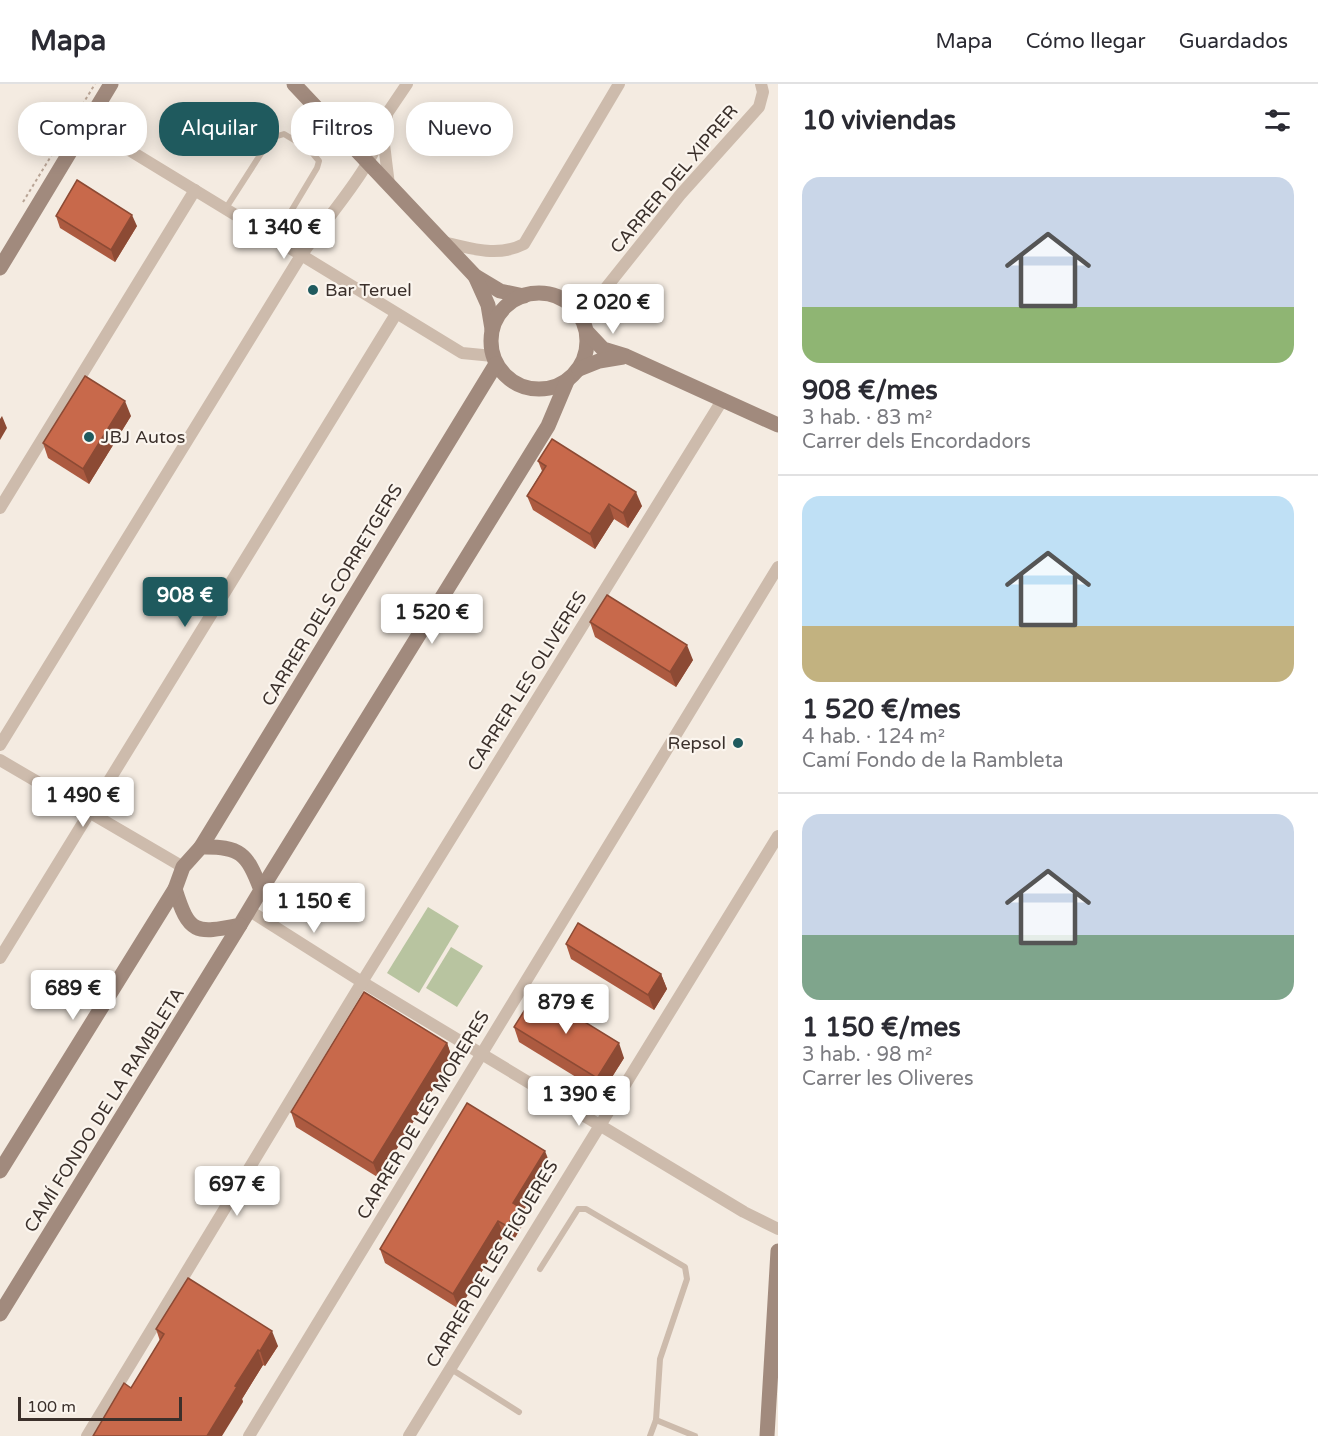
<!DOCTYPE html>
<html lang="es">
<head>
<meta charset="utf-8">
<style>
	:root { --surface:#fff; --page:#f7f7f7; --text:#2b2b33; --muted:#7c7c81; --line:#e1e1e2; --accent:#1f5a5e }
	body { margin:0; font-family:"Varela Round",sans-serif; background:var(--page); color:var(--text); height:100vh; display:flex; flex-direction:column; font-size:22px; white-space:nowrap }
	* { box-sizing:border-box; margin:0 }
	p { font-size:20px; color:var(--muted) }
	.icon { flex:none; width:33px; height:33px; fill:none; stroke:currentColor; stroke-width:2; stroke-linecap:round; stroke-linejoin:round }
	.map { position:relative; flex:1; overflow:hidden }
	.panel { display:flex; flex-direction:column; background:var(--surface); width:540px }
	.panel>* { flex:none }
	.hud { position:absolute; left:18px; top:18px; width:570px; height:54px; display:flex; gap:12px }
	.scale { position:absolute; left:18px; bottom:15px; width:164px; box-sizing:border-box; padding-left:6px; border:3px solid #3b302b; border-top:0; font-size:16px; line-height:21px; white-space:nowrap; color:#3b302b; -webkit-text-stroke:4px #fbf5ee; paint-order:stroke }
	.price { position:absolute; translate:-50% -51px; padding:0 14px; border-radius:6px; background:#fff; color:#222; font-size:20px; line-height:39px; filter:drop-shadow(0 2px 3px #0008) }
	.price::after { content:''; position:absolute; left:50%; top:36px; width:18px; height:14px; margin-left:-9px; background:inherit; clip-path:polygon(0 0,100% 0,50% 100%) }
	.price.selected { background:var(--accent); color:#fff }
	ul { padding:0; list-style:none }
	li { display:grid; align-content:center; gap:12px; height:318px; padding:0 24px }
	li+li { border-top:2px solid var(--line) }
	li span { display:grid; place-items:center; height:186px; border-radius:18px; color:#555 }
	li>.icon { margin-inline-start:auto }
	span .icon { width:108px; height:108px; fill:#fffc; stroke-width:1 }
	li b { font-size:26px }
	h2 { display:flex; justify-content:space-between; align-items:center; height:72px; padding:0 24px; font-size:26px }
	.chip { padding:0 21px; border-radius:24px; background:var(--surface); box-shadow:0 3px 15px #0003; font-size:21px; line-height:54px }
	.chip.selected { background:var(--accent); color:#fff }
	header { display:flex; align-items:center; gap:36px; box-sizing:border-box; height:84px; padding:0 30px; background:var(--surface); border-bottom:2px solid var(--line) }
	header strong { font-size:28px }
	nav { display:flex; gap:33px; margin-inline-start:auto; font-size:21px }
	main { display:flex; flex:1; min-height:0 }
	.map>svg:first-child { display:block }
	.green { fill:#b8c4a0 }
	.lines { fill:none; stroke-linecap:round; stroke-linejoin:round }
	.path { stroke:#b9a596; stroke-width:2; stroke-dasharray:3 3; stroke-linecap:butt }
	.lane { stroke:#cdbbac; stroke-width:6 }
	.street { stroke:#cdbbac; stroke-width:12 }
	.secondary { stroke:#a18a7d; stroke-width:15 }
	.wall { fill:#ac5a40 }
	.shaded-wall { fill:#8c4a34 }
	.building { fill:#c8694b; stroke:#8c4a34; stroke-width:1.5 }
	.poi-dot { fill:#1f5a5e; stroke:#fbf5ee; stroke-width:2 }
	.labels { text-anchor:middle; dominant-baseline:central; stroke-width:4.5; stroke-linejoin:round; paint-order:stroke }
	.street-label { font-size:18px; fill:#3b302b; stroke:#fbf5ee }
	.poi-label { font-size:18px; fill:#3b302b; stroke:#fbf5ee; text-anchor:start }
</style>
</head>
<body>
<header>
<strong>Mapa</strong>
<nav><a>Mapa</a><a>Cómo llegar</a><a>Guardados</a></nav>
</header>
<main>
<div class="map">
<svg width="778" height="1352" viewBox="0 0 778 1352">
	<rect width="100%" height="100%" fill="#f4ebe1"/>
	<g class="green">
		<polygon points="428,823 459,842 419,909 387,889"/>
		<polygon points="451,863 483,882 457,923 426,904"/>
	</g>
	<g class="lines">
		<polyline class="path" points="23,118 95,0"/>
		<g class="lane">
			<polyline points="226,124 271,54 284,50 309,65 319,77 317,84 275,154"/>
			<polyline points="540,1185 578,1125 586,1125 685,1183 687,1195 660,1275 656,1336 650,1352"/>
			<polyline points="451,1285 519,1328"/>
			<polyline points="656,1336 695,1352"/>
		</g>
		<g class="street">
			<polyline points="326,35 383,37"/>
			<polyline points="88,41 462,269 493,272"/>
			<polyline points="383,52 389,101"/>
			<polyline points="359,71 407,0"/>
			<path d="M443 158C471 164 497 174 524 160L619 0"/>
			<polyline points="567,218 589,214 605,205 680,111 759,23 763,8 761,0"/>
			<polyline points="0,424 195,106"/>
			<path d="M0 661C99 500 198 339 297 178 325 133 375 85 387 33"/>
			<polyline points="0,676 183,783"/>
			<polyline points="250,827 362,898 744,1128 778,1145"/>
			<polyline points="0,874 396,230"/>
			<polyline points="87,1352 362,898 723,315"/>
			<polyline points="249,1352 778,483"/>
			<polyline points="409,1352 778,752"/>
		</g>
		<g class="secondary">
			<polyline points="294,0 475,192 500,207 524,212"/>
			<polyline points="0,184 111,0"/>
			<polyline points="475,192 488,221 492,245"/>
			<circle cx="539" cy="257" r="48"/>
			<polyline points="587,248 603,265 626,272 778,341"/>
			<polyline points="579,285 599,277 623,273"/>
			<polyline points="201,763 496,280"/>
			<path d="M201 763C240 762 247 769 261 806L240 841C195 850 189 850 175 805L183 783Z"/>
			<polyline points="261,806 548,342 567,297"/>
			<polyline points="0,1087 175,805"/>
			<polyline points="0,1230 240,841"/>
			<polyline points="767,1352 778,1167"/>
		</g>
	</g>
	<g class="wall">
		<polygon points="56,132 137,142 115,178 60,144"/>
		<polygon points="131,332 89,400 48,374 43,359"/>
		<polygon points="538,377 642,422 628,444 614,435 595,465 533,426 527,412 542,387"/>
		<polygon points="590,538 693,576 676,603 595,553"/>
		<polygon points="566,860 661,890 667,905 654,926 571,875"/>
		<polygon points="514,943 624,974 602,1009 519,958"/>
		<polygon points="447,959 452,974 379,1094 296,1043 291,1028"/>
		<polygon points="551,1082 522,1129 525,1137 513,1157 504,1151 459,1225 385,1179 380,1165"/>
		<polygon points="156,1245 278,1262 265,1282 263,1281 242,1315 243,1318 131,1304 160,1257"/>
	</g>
	<g class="shaded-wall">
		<polygon points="132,131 137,142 115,178 111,166"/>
		<polygon points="125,317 131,332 89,400 83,385"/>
		<polygon points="2,332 7,344 0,356 0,335"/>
		<polygon points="636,408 642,422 628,444 623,429"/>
		<polygon points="609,420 614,435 595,465 590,450"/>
		<polygon points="687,561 693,576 676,603 670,588"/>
		<polygon points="661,890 667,905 654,926 648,911"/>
		<polygon points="447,959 452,974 379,1094 373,1079"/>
		<polygon points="619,959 624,974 602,1009 597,994"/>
		<polygon points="545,1067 551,1082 522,1129 525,1137 513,1157 507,1142 513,1119"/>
		<polygon points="498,1137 504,1151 459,1225 453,1210"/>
		<polygon points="272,1247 278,1262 265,1282 260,1267"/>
		<polygon points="258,1266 263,1281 242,1315 243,1318 222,1352 207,1352 235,1302"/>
	</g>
	<g class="building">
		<polygon points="77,96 132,131 111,166 56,132"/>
		<polygon points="85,292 125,317 83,385 43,359"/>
		<polygon points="552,355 636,408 623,429 609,420 590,450 527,412 546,382 538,377"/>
		<polygon points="607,511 687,561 670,588 590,538"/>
		<polygon points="578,839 661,890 648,911 566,860"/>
		<polygon points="364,908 447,959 373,1079 291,1028"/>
		<polygon points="536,908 619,959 597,994 514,943"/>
		<polygon points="467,1019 545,1067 513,1119 519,1123 507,1142 498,1137 453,1210 380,1165"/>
		<polygon points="188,1194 272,1247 260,1267 258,1266 235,1302 237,1303 207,1352 93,1352 124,1299 131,1304 164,1250 156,1245"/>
	</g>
	<g class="poi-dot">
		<circle cx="313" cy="206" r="6"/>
		<circle cx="89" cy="353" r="6"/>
		<circle cx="738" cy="659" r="6"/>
	</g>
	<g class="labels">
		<g class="street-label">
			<text transform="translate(674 95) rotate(-50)">CARRER DEL XIPRER</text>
			<text transform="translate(332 511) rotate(-59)">CARRER DELS CORRETGERS</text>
			<text transform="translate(527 597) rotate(-58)">CARRER LES OLIVERES</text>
			<text transform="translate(104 1026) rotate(-58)">CAMÍ FONDO DE LA RAMBLETA</text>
			<text transform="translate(423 1031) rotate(-59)">CARRER DE LES MORERES</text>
			<text transform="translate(492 1180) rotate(-59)">CARRER DE LES FIGUERES</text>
		</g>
		<g class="poi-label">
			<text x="325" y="206">Bar Teruel</text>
			<text x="101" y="353">JBJ Autos</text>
			<text x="726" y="659" text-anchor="end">Repsol</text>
		</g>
	</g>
</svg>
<div class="scale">100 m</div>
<b class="price" style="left:284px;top:176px">1 340 €</b>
<b class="price" style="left:613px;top:251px">2 020 €</b>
<b class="price selected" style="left:185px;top:544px">908 €</b>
<b class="price" style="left:432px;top:561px">1 520 €</b>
<b class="price" style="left:83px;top:744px">1 490 €</b>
<b class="price" style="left:314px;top:850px">1 150 €</b>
<b class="price" style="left:73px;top:937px">689 €</b>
<b class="price" style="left:566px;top:951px">879 €</b>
<b class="price" style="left:579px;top:1043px">1 390 €</b>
<b class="price" style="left:237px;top:1133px">697 €</b>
<div class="hud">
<a class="chip">Comprar</a>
<a class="chip selected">Alquilar</a>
<a class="chip">Filtros</a>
<a class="chip">Nuevo</a>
</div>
</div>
<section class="panel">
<h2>10 viviendas<svg class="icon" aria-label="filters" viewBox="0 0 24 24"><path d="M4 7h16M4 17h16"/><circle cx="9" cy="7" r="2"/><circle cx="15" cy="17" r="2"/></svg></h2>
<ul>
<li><span style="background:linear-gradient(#c9d6e8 70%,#8fb573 0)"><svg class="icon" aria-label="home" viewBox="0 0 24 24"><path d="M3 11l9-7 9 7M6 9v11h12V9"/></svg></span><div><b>908 €/mes</b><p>3 hab. · 83 m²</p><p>Carrer dels Encordadors</p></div></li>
<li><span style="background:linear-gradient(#bfe0f5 70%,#c2b280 0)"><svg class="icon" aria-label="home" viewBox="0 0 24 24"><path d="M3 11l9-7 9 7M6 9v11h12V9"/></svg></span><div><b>1 520 €/mes</b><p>4 hab. · 124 m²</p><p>Camí Fondo de la Rambleta</p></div></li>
<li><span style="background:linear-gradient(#c9d6e8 65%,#7fa58c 0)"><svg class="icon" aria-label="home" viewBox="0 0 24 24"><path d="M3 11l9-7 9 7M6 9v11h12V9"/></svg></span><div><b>1 150 €/mes</b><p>3 hab. · 98 m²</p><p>Carrer les Oliveres</p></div></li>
</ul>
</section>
</main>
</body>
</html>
